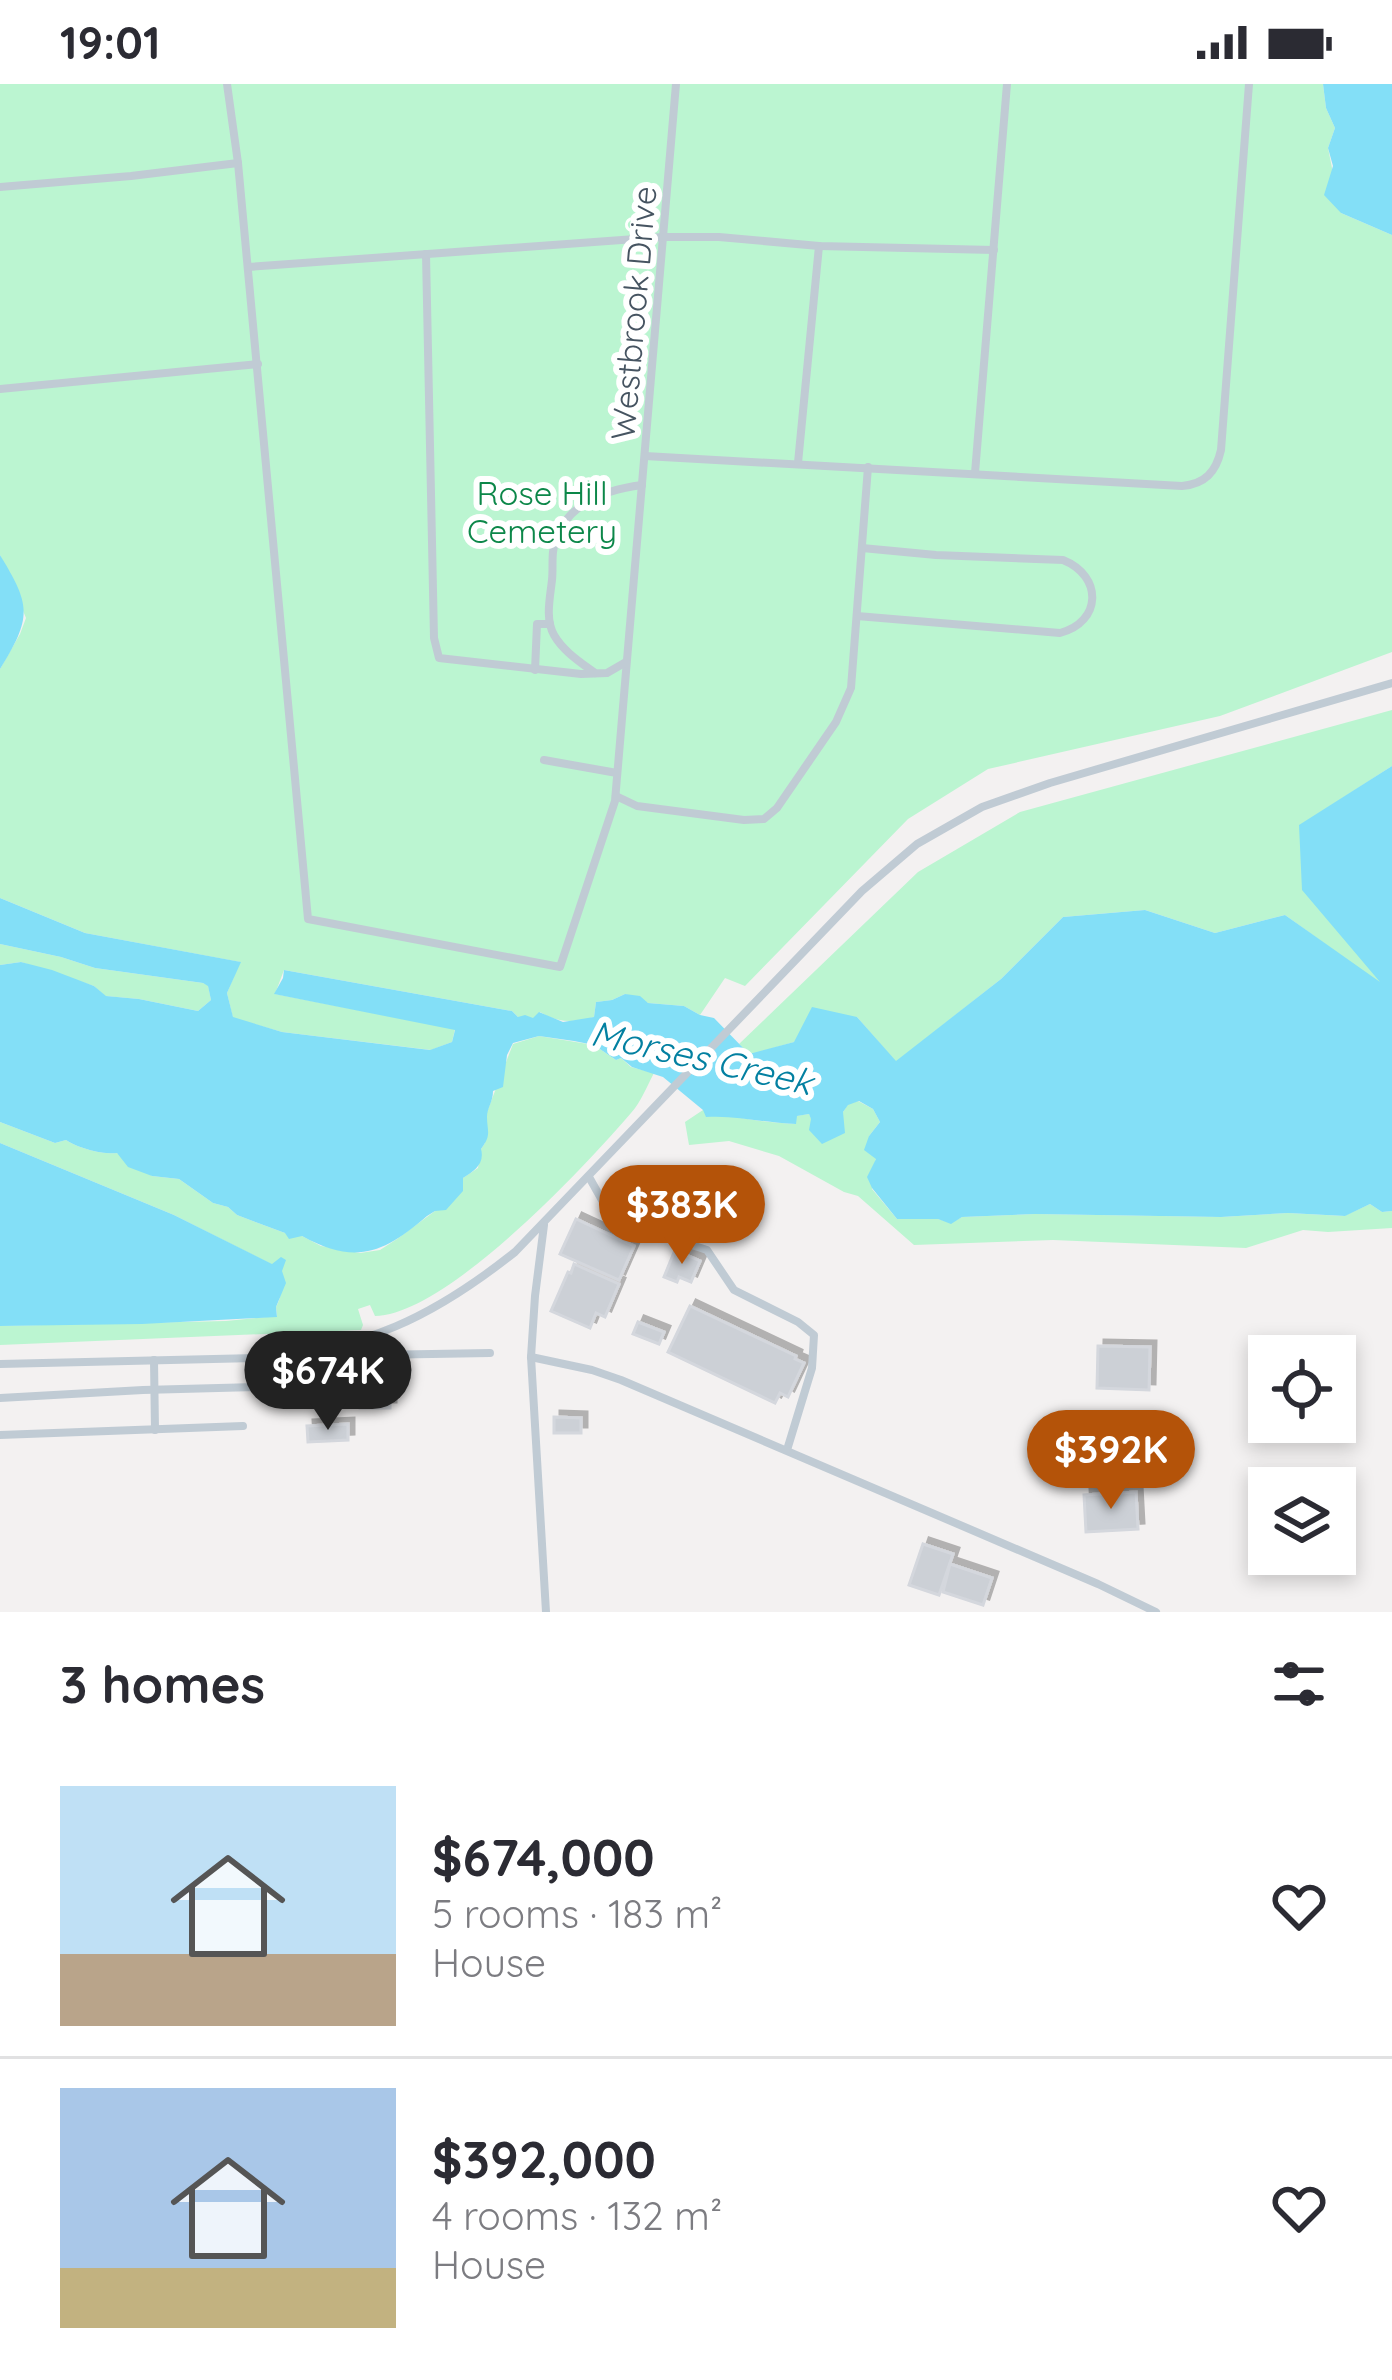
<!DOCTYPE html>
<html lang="en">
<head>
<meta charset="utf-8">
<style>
	:root { --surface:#fff; --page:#f2f2f3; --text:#2b2b33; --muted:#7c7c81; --line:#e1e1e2; --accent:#b45309 }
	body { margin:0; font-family:Quicksand,sans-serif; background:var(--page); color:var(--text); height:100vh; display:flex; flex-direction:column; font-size:45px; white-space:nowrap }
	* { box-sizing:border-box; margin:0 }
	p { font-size:39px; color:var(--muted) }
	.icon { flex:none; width:66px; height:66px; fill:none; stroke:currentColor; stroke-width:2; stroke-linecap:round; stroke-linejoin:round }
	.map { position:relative; height:1528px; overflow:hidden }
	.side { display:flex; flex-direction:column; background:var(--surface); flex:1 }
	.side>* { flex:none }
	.fabs { position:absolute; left:1248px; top:1251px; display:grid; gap:24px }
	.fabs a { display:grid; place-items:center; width:108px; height:108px; border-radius:0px; background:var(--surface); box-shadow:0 6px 18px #0003; font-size:60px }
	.price { position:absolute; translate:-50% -102px; padding:0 27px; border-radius:42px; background:var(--accent); color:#fff; font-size:39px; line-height:78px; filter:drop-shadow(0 3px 6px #0008) }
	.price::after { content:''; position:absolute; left:50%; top:72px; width:36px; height:27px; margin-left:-18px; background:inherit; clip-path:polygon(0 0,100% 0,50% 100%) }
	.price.on { background:#222; color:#fff }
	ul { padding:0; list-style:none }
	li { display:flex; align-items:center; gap:36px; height:300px; padding:0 60px }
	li+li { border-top:3px solid var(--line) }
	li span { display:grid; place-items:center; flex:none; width:336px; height:240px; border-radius:0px; color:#555 }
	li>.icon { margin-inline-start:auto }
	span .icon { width:144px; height:144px; fill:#fffc; stroke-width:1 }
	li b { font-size:51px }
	h2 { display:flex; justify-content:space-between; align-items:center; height:144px; padding:0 60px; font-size:51px }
	.status { display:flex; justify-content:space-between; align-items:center; height:84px; padding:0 60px; background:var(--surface); direction:ltr }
	.status svg { height:33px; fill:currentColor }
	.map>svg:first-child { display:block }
	.green { fill:#bbf5d1 }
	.water { fill:#83dff7 }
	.building { fill:#ccd0d6; stroke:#d4d7dd; stroke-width:3; filter:url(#shadow) }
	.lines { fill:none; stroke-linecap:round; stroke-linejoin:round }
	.service { stroke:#c0cbd4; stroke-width:8 }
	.labels { text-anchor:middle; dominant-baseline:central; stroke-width:12; stroke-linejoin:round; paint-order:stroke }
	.street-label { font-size:33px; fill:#465461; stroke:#fff }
	.park-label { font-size:33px; fill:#0c8749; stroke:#fff }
	.water-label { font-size:36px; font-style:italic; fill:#0380a1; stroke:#fff }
</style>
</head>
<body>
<div class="status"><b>19:01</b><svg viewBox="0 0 49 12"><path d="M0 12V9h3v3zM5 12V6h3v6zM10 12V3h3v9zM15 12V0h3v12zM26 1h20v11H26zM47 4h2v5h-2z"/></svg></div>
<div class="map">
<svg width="1392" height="1528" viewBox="0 0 1392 1528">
	<defs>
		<filter id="shadow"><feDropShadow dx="6" dy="-6" stdDeviation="0" flood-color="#0004"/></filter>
	</defs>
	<rect width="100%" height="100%" fill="#f3f1f1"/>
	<g class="green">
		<path d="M0 0H1323L1326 24 1335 44 1328 64 1341 129 1392 151V568L1220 632 988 685 908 735 745 902 725 894 700 931 684 922 648 919 625 910 612 916 596 918 594 933C573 939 558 939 540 928L533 935 518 933 512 927 284 886 275 910 455 945 452 958 431 966 282 948 233 934 227 909 240 878 85 849 0 814V585L20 550 26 534 0 471Z"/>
		<polygon points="1392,626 1392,682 1299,742 1385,903 1285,831 1215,849 1145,826 1063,833 1001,895 896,978 857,933 794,958 749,971 739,960 918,788 1020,728"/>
		<polygon points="0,860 61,873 95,884 203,899 208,901 211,916 198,927 139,915 105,912 94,902 21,878 0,881"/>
		<path d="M539 952 594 961 616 976 621 974 631 983 654 989C647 1002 641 1018 631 1029 585 1083 446 1231 375 1232L370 1221 358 1225 363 1241 361 1246 0 1261V1242L226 1237 277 1232 276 1223C284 1209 282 1190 281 1174L273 1181 174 1131 0 1059V1038L55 1059 66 1056C77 1064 104 1071 117 1069L152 1092 179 1095 213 1119 228 1123 237 1131 285 1149 302 1152 321 1162 360 1169 380 1166 397 1155 435 1127 463 1094 478 1084 481 1065 485 1059 487 1028 513 960Z"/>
		<path d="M858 1017 873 1025 880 1038 869 1052 876 1074 872 1105 897 1135H938L951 1139 962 1133 1035 1130 1221 1133 1288 1129 1344 1132 1370 1120 1382 1128 1392 1127V1144L1328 1148 1303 1146 1246 1164 1053 1156 914 1161 858 1112 844 1108 779 1072 729 1057 689 1061 685 1038 703 1026C735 1033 764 1039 796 1040V1032L809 1030 811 1034 843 1028 848 1020Z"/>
	</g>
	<g class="water">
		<polygon points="1323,0 1392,0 1392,151 1341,129 1324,111 1333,82 1328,64 1335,44 1326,24"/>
		<path d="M0 471C31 522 32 533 0 585Z"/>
		<path d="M1392 682V1127L1382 1128 1370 1120 1345 1132 1288 1129 1221 1133 1035 1130 962 1133 951 1140 938 1135H897L872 1104 867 1093 876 1075 864 1066 869 1052 880 1038 873 1025 859 1017 848 1021 843 1028 845 1049 822 1060 809 1046 811 1035 809 1030 797 1032 796 1040C764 1039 737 1031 706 1033L703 1026 663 993 632 983 621 974 616 976 594 961 574 957 539 952 513 959 507 971 503 1003 493 1007C493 1018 487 1024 487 1033 487 1047 492 1051 481 1065 485 1080 474 1087 463 1094V1107L446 1126 435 1127 427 1132C383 1170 355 1181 302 1152L289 1155 285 1149 237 1131 228 1123 213 1119 179 1095 152 1092 128 1083 117 1069C104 1071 77 1064 66 1056L55 1059 0 1038V881L21 878 52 886 94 902 106 912 139 915 198 927 211 916 208 902 203 899 95 884 61 873 0 860V814L85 849 241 878 227 909 233 933 282 948 430 966 452 958 455 946 274 910 283 894 284 886 512 927 518 933 525 931 533 934 539 928 563 938 594 933 596 918 612 916 625 910 640 912 648 919 684 922 700 931 714 934 749 970 794 958 812 923 857 933 896 977 1001 895 1063 833 1145 826 1215 849 1285 831 1380 898 1302 806 1299 741Z"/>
		<polygon points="0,1059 174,1131 272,1180 281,1173 286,1176 282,1187 286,1199 276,1223 277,1233 142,1240 0,1242"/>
	</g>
	<g class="building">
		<polygon points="576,1135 634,1162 619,1196 560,1170"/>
		<polygon points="675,1166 700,1177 691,1198 679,1193 677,1198 664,1193"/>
		<polygon points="574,1180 619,1200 605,1233 596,1229 590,1244 551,1227 568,1188 571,1189"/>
		<polygon points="690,1222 796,1272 795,1275 804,1279 788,1313 780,1309 775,1319 668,1268"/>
		<polygon points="638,1238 664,1248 659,1260 633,1250"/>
		<polygon points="1098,1262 1150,1263 1149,1306 1097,1304"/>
		<polygon points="359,1305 390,1305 390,1324 360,1324"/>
		<polygon points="554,1333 581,1334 581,1349 554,1349"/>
		<polygon points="348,1340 348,1356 308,1358 307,1342"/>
		<polygon points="1136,1408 1138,1445 1086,1448 1084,1411"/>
		<polygon points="923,1460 953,1470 939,1511 909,1501"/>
		<polygon points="950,1480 992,1494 983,1521 943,1508"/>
	</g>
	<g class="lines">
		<g class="service">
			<polyline points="227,0 238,79 308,835 560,883 615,717 676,0"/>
			<polyline points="0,103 131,92 238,79"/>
			<polyline points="426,170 434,554 439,574 581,590 607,589 626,578"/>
			<polyline points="248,183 663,153 719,153 819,162 994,166"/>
			<polyline points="0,305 258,280"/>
			<path d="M645 372 1182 402C1205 400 1216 388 1221 366L1249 0"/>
			<polyline points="798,379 819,162"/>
			<polyline points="975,389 1007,0"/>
			<path d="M857 532 1060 549C1102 538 1103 492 1063 476L936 471 862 464"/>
			<polyline points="535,586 537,540 550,540"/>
			<path d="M595 589C580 578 563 567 554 551 545 535 550 514 552 496 553 487 552 477 553 468 559 423 602 406 642 401"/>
			<polyline points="544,676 617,689"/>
			<polyline points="616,712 637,722 744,736 764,735 777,724 836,638 851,604 868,383"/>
			<polyline points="589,1093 607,1125 655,1149 707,1166 734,1206 798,1238 814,1251 812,1284 787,1366"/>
			<polyline points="544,1141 535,1212 531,1273 546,1528"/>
			<polyline points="315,1272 490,1269"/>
			<polyline points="531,1273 592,1286 621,1296 1098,1500 1156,1528"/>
			<polyline points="154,1276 155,1346"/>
			<path d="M0 1280 259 1274C365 1265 432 1234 515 1168L862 807 917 760 982 723 1050 699 1392 599"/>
			<polyline points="0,1314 143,1306 332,1301"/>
			<polyline points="0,1351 243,1342"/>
		</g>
	</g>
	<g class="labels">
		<g class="street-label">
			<text transform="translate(633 229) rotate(-85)">Westbrook Drive</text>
		</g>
		<g class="park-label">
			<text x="542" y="408">Rose Hill<tspan x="542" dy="38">Cemetery</tspan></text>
		</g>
		<g class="water-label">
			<text transform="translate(702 973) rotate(13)">Morses Creek</text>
		</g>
	</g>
</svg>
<div class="fabs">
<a><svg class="icon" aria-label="locate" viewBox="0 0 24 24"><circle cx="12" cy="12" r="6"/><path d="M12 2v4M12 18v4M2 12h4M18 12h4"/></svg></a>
<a><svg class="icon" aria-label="layers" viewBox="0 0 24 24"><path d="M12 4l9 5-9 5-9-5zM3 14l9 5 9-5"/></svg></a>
</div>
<b class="price" style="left:682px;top:1183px">$383K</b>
<b class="price on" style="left:328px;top:1349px">$674K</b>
<b class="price" style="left:1111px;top:1428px">$392K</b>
</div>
<section class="side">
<h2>3 homes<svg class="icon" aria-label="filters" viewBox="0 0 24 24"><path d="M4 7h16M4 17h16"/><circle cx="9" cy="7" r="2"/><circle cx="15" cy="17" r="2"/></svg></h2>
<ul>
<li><span style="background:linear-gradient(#bfe0f5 70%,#b9a48a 0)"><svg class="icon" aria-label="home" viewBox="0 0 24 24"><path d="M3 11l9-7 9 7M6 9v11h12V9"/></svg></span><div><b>$674,000</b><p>5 rooms · 183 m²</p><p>House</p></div><svg class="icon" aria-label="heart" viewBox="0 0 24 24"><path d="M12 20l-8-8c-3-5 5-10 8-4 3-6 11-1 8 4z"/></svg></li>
<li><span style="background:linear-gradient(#a9c7e8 75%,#c2b280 0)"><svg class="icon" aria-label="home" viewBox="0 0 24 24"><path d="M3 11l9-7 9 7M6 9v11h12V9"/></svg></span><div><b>$392,000</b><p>4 rooms · 132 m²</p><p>House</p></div><svg class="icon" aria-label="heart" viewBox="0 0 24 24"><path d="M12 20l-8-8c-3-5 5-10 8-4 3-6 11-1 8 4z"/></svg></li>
</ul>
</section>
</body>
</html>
